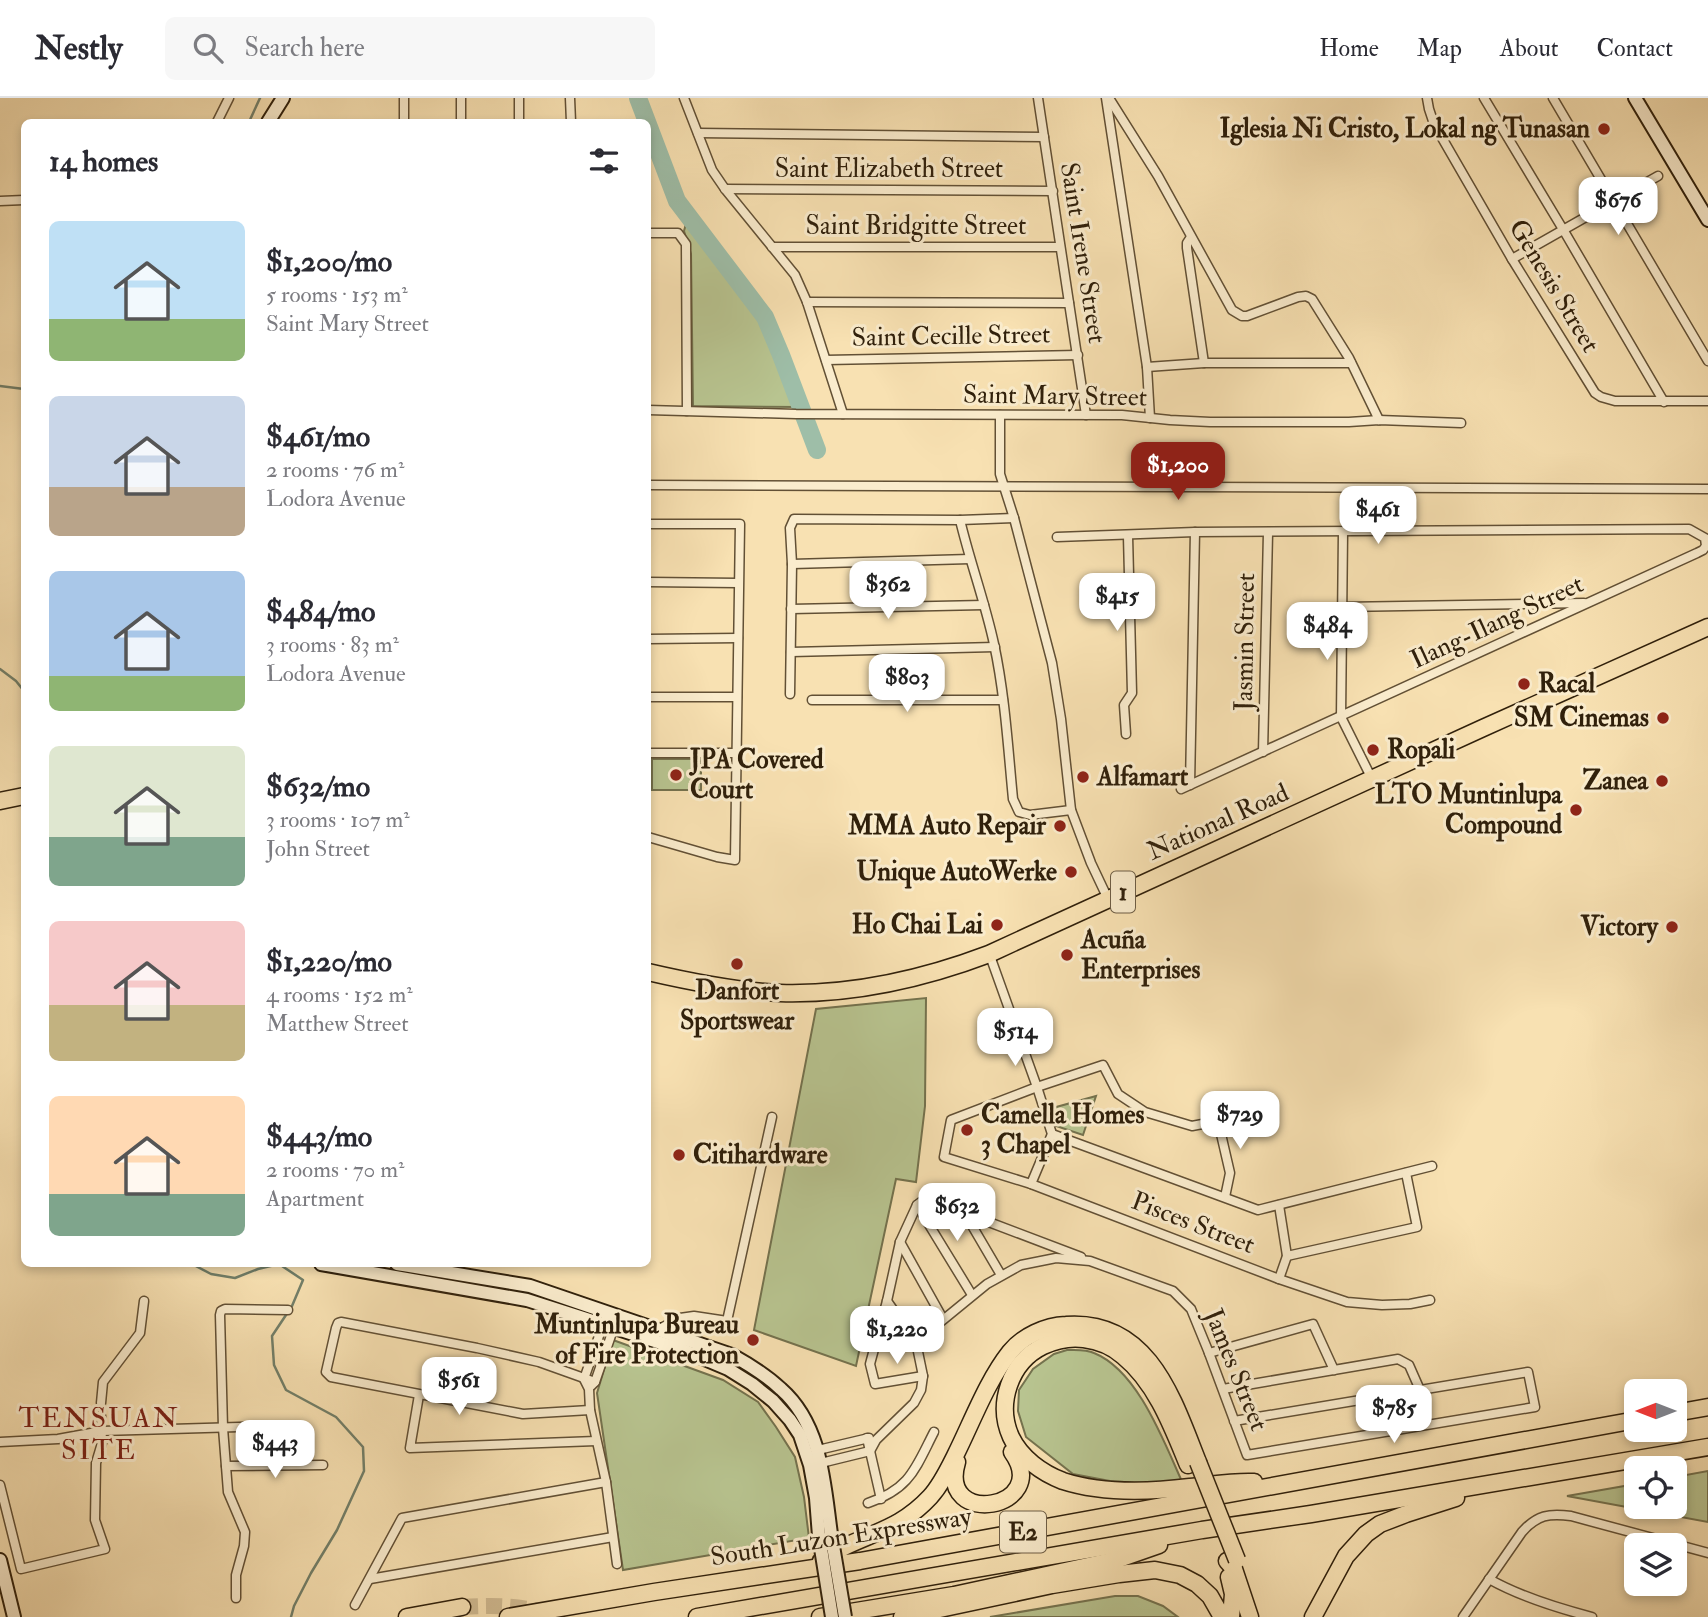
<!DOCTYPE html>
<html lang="en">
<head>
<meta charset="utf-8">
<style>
	:root { --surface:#fff; --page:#f7f7f7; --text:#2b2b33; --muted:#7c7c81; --line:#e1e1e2; --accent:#8f2418 }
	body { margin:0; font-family:"IM FELL Double Pica",serif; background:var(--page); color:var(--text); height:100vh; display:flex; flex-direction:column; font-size:26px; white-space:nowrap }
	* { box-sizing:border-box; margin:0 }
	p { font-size:23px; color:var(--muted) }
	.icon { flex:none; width:38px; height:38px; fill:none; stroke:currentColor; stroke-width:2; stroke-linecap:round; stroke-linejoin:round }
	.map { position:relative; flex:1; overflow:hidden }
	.sheet { position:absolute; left:21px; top:21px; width:630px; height:1148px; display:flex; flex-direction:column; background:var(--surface); border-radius:10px; box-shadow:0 4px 10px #0003 }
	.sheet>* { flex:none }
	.needle { width:46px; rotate:270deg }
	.buttons { position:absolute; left:1624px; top:1281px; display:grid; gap:14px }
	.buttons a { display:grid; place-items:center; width:63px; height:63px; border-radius:10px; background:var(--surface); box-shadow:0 4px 10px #0003; font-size:35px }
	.price { position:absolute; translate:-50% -60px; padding:0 16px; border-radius:14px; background:#fff; color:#222; font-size:23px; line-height:46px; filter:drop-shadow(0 2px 4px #0008) }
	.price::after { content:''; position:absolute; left:50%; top:42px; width:21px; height:16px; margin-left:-10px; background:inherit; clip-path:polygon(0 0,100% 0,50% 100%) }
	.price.active { background:var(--accent); color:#fff }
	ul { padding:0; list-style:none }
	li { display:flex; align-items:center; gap:21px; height:175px; padding:0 28px }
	li span { display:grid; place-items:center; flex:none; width:196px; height:140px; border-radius:10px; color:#555 }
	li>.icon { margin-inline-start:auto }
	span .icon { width:84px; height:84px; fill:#fffc; stroke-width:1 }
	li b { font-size:30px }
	h2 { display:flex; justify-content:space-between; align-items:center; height:84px; padding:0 28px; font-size:30px }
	header { display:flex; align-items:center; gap:42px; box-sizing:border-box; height:98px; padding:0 35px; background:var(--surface); border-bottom:2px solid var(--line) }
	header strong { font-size:33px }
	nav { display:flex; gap:38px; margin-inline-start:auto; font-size:24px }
	.search { width:490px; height:63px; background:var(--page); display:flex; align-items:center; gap:18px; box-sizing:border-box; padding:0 24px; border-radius:10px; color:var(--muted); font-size:26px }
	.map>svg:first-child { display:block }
	.green { fill:#b8c490; stroke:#74724e; stroke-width:2 }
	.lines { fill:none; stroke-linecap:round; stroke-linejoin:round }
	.stream { stroke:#727f69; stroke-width:2.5 }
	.river { stroke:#9ebea8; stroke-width:18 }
	.highway-tunnel { stroke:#d0ba91; stroke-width:16; stroke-dasharray:16 8; stroke-linecap:butt }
	.street-casing { stroke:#625035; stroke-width:11 }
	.secondary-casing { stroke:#30200b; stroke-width:16 }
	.highway-casing { stroke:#30200b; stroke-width:19 }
	.street { stroke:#faeccd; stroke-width:8 }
	.secondary { stroke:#faeccd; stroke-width:12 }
	.highway { stroke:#f8e1b2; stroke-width:16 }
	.secondary-bridge-casing { stroke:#30200b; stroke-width:16; stroke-linecap:butt }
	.highway-bridge-casing { stroke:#30200b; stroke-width:19; stroke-linecap:butt }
	.secondary-bridge { stroke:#faeccd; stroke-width:12 }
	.highway-bridge { stroke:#f8e1b2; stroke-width:16 }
	.poi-dot { fill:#8f2418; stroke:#faeccd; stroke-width:2.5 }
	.labels { text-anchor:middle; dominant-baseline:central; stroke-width:6; stroke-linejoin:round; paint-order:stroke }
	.shield { fill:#faeccd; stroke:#6d5d45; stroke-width:2 }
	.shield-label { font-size:24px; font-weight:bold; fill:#30200b }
	.poi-label { font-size:26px; font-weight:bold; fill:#30200b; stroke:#faeccd; text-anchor:end }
	.street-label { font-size:26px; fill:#30200b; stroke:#faeccd }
	.neighbourhood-label { font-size:28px; letter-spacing:2px; fill:#7a1f14; stroke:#faeccd }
</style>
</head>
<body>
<header>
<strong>Nestly</strong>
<div class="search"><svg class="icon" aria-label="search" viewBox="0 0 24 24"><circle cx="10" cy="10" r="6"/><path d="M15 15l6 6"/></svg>Search here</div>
<nav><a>Home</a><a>Map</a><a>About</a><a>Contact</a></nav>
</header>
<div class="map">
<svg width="1708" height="1519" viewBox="0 0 1708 1519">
	<rect width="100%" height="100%" fill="#f8e1b2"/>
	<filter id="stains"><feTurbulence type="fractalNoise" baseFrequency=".00286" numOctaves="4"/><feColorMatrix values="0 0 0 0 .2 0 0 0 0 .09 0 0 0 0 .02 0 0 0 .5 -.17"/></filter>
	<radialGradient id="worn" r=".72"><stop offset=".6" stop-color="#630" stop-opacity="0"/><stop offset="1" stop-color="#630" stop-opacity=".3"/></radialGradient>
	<g class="green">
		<polygon points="687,122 760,220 797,309 693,308 691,156 684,133"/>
		<rect x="652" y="661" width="49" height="31"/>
		<polygon points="926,900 925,1008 916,1084 896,1081 856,1268 754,1232 816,911"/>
		<polygon points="1096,998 1083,1037 1056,1028 1049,1011"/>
		<polygon points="613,1242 723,1282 758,1304 776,1329 795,1359 804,1399 809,1440 623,1472 597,1295"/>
		<path d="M1067 1252C1076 1252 1086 1251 1094 1255 1139 1273 1165 1347 1184 1388L1110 1383 1073 1376 1026 1339 1018 1313 1019 1292 1033 1271 1054 1256Z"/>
		<polygon points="1708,1373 1708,1424 1567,1398 1636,1386 1636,1409 1675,1409 1675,1379"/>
		<polygon points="1115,1498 1138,1498 1163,1508 1178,1519 990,1519"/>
	</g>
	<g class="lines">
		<g class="stream">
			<polyline points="249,24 260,0"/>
			<polyline points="0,288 24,291"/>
			<polyline points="0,571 16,583 24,593"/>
			<polyline points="24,657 24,672"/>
			<polyline points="24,837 24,838"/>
			<polyline points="192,1166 211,1176 235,1180 258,1171 279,1166"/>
			<polyline points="279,1166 303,1182 292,1208 272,1238 274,1267 286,1292 336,1319 363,1349 364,1373 337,1432 311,1475 294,1508 291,1519"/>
		</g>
		<polyline class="river" points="638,0 677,103 765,219 781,257 817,352"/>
		<path class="highway-tunnel" d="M462 1509C495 1507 526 1507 558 1519"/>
		<defs>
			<g id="street">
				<polyline points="461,0 461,24"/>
				<polyline points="519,0 519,24"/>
				<polyline points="570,0 571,24"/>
				<polyline points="684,0 712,72 725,91 795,177 807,204 843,316"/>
				<polyline points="1038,0 1086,317"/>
				<polyline points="1106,0 1147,269 1150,320"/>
				<polyline points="1109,0 1158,78 1232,212 1242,218 1247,218 1298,199 1306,198 1312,201 1349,260 1379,322"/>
				<polyline points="1427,0 1429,11 1434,26 1512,161 1595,295 1601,299 1615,303 1708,303"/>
				<polyline points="1484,0 1564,133 1664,304"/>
				<polyline points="1553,0 1708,263"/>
				<polyline points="217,24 229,0"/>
				<polyline points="404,24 404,0"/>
				<polyline points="698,35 1044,39"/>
				<polyline points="725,91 1053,93"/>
				<polyline points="0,103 24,102"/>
				<polyline points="648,135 678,135 686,146 687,313"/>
				<polyline points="1191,139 1187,145 1187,150 1204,265"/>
				<polyline points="772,149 1060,149"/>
				<polyline points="1512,161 1658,78"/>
				<polyline points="807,204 1069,205"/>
				<polyline points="826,262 1078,257"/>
				<polyline points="1147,269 1204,265 1351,265"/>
				<polyline points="648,312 796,316 1122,317 1170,322 1210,324 1349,324 1379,322 1461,325"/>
				<polyline points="1000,317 1000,376 1014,420 1052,565 1061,621 1071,712 1091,765 1108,801"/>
				<polyline points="648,387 1708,391"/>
				<path d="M960 422C970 464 985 504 994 546 1005 597 1008 650 1013 701L1019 714 1030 717 1071 712"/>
				<polyline points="648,426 740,426 735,762 717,759 648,739"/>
				<polyline points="1343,434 1341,619 1372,681"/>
				<polyline points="1057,439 1195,434 1689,431 1705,440 1706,448 1703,452 1697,455 1181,691"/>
				<polyline points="792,466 970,461"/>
				<polyline points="648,484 738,485"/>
				<polyline points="1342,509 1584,505"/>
				<polyline points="791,511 984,507"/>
				<polyline points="648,541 738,540"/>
				<polyline points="791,554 995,549"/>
				<polyline points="790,596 792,466 790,430 794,421 960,422 1014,420"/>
				<polyline points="648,599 737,599"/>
				<polyline points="812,602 1003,602"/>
				<polyline points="1126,636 1124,607 1132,595 1128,438"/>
				<polyline points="1263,654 1268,435"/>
				<polyline points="648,655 738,655"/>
				<polyline points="1190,687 1195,434"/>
				<polyline points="989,855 1037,989 1052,1036 1031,1086"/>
				<polyline points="1215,1005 1218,1023 1230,1075 1225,1099"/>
				<polyline points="1218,1023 1192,1028 1145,1014 1118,996 1103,967 1037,989 951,1022 944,1059 1031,1086 1279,1181 1347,1204 1382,1207 1410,1206 1430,1202"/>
				<polyline points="1052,1036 1258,1112 1432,1068"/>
				<polyline points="917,1107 972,1197"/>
				<polyline points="1279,1107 1287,1158 1279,1181"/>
				<polyline points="965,1115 1081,1159"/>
				<polyline points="900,1144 943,1221"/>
				<polyline points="1287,1158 1417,1129 1406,1075"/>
				<polyline points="607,1215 584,1281 589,1291 590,1312 606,1384 617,1466"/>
				<polyline points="659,1231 680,1220 694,1218 727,1223 772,1019"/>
				<polyline points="916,1244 987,1186 1021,1167 1056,1160 1090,1163 1173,1193 1191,1211 1209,1255 1247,1357 1535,1309 1528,1274 1234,1323"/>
				<polyline points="1209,1255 1313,1226 1334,1272"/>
				<polyline points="923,1278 875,1286 870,1266 887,1203 900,1144 917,1107 926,1100 957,1102 1001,1177"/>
				<polyline points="591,1288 595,1284 615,1226"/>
				<polyline points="1223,1291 1398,1261 1409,1267 1420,1292"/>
				<polyline points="419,1297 410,1350 596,1343"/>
				<polyline points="101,1305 103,1284 140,1235 144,1203"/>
				<polyline points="590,1312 523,1316 331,1279 326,1274 336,1230 338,1225 341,1224 477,1250 539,1264 595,1284"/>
				<polyline points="867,1340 881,1401"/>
				<polyline points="0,1344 58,1341 102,1333 271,1328"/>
				<polyline points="818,1352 869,1340"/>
				<polyline points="821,1365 870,1353 876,1342 914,1305 921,1292 923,1278 916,1244 887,1203"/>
				<polyline points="226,1368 323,1367"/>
				<polyline points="0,1387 21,1471 105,1451 95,1422 96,1365 102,1345 101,1318"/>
				<path d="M868 1405C910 1391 915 1371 934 1334"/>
				<polyline points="370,1481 613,1439"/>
				<path d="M1489 1481C1521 1499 1557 1510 1592 1519"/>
				<polyline points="236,1500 236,1477 244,1448 245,1434 228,1394 223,1330 220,1217 221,1213 225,1211 288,1212"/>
				<polyline points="355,1507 402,1420 606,1384"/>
				<path d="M1463 1519 1522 1434C1537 1417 1549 1415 1571 1418L1708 1455"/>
			</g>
			<g id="secondary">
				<polyline points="1635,0 1708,122"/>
				<polyline points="268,24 283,0"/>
				<polyline points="321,1166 527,1202 683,1252 728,1271 752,1286 773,1303 790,1322 800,1337 810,1367 816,1400 819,1438"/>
				<path d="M397 1166 530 1188 732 1257C750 1267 766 1277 781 1291 822 1327 824 1386 831 1436"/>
				<polyline points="0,1462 14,1519"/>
			</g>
			<g id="highway">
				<polyline points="0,703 24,698"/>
				<path d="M648 874C691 884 735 893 780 895 851 897 923 881 989 856 1002 850 1015 844 1028 838L1483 630 1708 529"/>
				<polyline points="1675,1315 1708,1309"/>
				<path d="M957 1364C937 1431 1053 1411 1012 1354"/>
				<path d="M1188 1367C1172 1328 1156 1285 1123 1258 1112 1248 1099 1243 1084 1241 1070 1239 1056 1242 1043 1248 1010 1264 996 1306 1011 1339 1021 1360 1042 1375 1063 1383 1103 1396 1149 1394 1190 1389 1211 1387 1232 1383 1254 1384"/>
				<path d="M821 1463C829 1458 836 1453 844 1449 878 1433 903 1428 930 1399 941 1387 948 1372 955 1358 972 1324 987 1283 1010 1254 1023 1238 1045 1228 1066 1227 1149 1221 1173 1301 1198 1364"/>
				<polyline points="1227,1463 1234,1471 1250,1519"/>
				<polyline points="1229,1479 1233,1496 1231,1519"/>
				<polyline points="407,1519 462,1509"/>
				<polyline points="508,1519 654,1494 860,1463 1636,1322"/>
				<polyline points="697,1519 1202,1432 1311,1416 1708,1349"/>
				<polyline points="820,1519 954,1497 1116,1462 1159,1447"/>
				<polyline points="902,1519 1052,1487 1119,1476 1155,1472 1180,1477 1197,1486 1210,1498 1222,1519"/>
				<polyline points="1313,1519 1346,1458 1366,1436 1380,1426 1406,1416 1456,1400"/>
			</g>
		</defs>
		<use href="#street" class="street-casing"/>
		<use href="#secondary" class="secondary-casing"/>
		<use href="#highway" class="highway-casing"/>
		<use href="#street" class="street"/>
		<use href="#secondary" class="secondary"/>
		<use href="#highway" class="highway"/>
		<defs>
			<g id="secondary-bridge">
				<polyline points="831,1436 845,1519"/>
				<polyline points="819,1438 832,1519"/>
			</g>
			<polyline id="highway-bridge" points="1198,1364 1237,1462"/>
		</defs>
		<use href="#secondary-bridge" class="secondary-bridge-casing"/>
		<use href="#highway-bridge" class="highway-bridge-casing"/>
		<use href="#secondary-bridge" class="secondary-bridge"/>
		<use href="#highway-bridge" class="highway-bridge"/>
	</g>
	<g class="poi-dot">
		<circle cx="1604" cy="31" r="7"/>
		<circle cx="1524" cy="586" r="7"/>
		<circle cx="1663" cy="620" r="7"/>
		<circle cx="1373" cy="652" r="7"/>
		<circle cx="676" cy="677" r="7"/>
		<circle cx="1083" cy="679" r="7"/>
		<circle cx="1662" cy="683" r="7"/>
		<circle cx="1576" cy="712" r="7"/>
		<circle cx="1060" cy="728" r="7"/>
		<circle cx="1071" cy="774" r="7"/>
		<circle cx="997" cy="827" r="7"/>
		<circle cx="1672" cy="829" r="7"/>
		<circle cx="1067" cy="857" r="7"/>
		<circle cx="737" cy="866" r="7"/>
		<circle cx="967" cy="1032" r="7"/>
		<circle cx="679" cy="1057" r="7"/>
		<circle cx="753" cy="1242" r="7"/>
	</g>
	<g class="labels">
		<g class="shield">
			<rect x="1111" y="773.5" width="24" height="41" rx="5"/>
			<rect x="1000" y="1413.5" width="46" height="41" rx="5"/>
		</g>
		<g class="shield-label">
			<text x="1123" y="794">1</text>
			<text x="1023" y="1434">E2</text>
		</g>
		<g class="poi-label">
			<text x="1590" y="31">Iglesia Ni Cristo, Lokal ng Tunasan</text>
			<text x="1538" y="586" text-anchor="start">Racal</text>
			<text x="1649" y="620">SM Cinemas</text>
			<text x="1387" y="652" text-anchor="start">Ropali</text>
			<text x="690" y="662" text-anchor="start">JPA Covered<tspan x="690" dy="30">Court</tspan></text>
			<text x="1097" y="679" text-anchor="start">Alfamart</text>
			<text x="1648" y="683">Zanea</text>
			<text x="1562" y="697">LTO Muntinlupa<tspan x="1562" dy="30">Compound</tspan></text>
			<text x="1046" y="728">MMA Auto Repair</text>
			<text x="1057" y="774">Unique AutoWerke</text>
			<text x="983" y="827">Ho Chai Lai</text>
			<text x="1658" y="829">Victory</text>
			<text x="1081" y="842" text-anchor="start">Acuña<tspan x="1081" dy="30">Enterprises</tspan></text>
			<text x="737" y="893" text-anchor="middle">Danfort<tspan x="737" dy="30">Sportswear</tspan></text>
			<text x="981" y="1017" text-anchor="start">Camella Homes<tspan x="981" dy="30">3 Chapel</tspan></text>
			<text x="693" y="1057" text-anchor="start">Citihardware</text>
			<text x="739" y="1227">Muntinlupa Bureau<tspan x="739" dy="30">of Fire Protection</tspan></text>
		</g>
		<g class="street-label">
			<text x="889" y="71">Saint Elizabeth Street</text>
			<text x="916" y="128">Saint Bridgitte Street</text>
			<text transform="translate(1083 155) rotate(81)">Saint Irene Street</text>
			<text transform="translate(1554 188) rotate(59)">Genesis Street</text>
			<text transform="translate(951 238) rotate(-1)">Saint Cecille Street</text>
			<text transform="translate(1055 298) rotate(1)">Saint Mary Street</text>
			<text transform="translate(1497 524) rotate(-25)">Ilang-Ilang Street</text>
			<text transform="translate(1245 544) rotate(-89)">Jasmin Street</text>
			<text transform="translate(1218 724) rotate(-24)">National Road</text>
			<text transform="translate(1193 1125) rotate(21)">Pisces Street</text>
			<text transform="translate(1236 1272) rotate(68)">James Street</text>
			<text transform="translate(841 1439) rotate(-9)">South Luzon Expressway</text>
		</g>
		<g class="neighbourhood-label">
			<text x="99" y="1320">TENSUAN<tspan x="99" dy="32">SITE</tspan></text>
		</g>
	</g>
	<rect width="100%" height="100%" filter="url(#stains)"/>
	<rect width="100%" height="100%" fill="url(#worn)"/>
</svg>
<div class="buttons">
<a><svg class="needle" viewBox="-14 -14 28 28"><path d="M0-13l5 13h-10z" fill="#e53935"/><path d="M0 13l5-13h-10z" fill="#7c7c81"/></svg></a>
<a><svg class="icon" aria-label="locate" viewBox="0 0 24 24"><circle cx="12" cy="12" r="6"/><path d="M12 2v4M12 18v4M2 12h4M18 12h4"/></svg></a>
<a><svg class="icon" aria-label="layers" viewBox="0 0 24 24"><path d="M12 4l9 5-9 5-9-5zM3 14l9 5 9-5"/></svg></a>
</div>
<b class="price" style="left:1618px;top:139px">$676</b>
<b class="price active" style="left:1178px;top:404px">$1,200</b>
<b class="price" style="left:1378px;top:448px">$461</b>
<b class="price" style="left:888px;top:523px">$362</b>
<b class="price" style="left:1117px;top:535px">$415</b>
<b class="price" style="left:1327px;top:564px">$484</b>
<b class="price" style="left:907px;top:616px">$803</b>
<b class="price" style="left:1015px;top:970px">$514</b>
<b class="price" style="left:1240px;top:1053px">$729</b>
<b class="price" style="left:957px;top:1145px">$632</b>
<b class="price" style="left:897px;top:1268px">$1,220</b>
<b class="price" style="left:459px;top:1319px">$561</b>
<b class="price" style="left:1394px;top:1347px">$785</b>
<b class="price" style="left:275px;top:1382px">$443</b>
<section class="sheet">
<h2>14 homes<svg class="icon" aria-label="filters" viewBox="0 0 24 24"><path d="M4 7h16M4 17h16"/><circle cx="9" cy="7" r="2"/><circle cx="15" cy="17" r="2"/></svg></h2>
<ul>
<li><span style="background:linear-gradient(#bfe0f5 70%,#8fb573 0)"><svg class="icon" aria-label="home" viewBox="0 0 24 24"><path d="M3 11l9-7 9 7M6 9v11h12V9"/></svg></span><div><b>$1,200/mo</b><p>5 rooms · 153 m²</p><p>Saint Mary Street</p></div></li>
<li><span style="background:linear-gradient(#c9d6e8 65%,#b9a48a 0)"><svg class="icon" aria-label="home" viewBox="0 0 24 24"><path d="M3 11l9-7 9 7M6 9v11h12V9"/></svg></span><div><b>$461/mo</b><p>2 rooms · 76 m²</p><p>Lodora Avenue</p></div></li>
<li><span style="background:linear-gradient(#a9c7e8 75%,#8fb573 0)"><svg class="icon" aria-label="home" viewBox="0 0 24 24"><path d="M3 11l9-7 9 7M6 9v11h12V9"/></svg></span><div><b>$484/mo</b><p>3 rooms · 83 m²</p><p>Lodora Avenue</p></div></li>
<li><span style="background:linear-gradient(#dfe7d0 65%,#7fa58c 0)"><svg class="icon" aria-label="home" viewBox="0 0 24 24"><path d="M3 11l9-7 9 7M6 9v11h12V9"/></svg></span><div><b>$632/mo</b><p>3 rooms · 107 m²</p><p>John Street</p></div></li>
<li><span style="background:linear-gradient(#f6c9c9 60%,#c2b280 0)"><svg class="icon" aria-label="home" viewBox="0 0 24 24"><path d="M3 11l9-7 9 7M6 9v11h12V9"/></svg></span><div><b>$1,220/mo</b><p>4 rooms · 152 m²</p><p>Matthew Street</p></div></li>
<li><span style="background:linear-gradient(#ffd9b3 70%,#7fa58c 0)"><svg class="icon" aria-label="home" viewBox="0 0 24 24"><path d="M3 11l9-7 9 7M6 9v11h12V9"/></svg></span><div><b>$443/mo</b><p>2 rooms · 70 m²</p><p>Apartment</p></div></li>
</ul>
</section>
</div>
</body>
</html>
